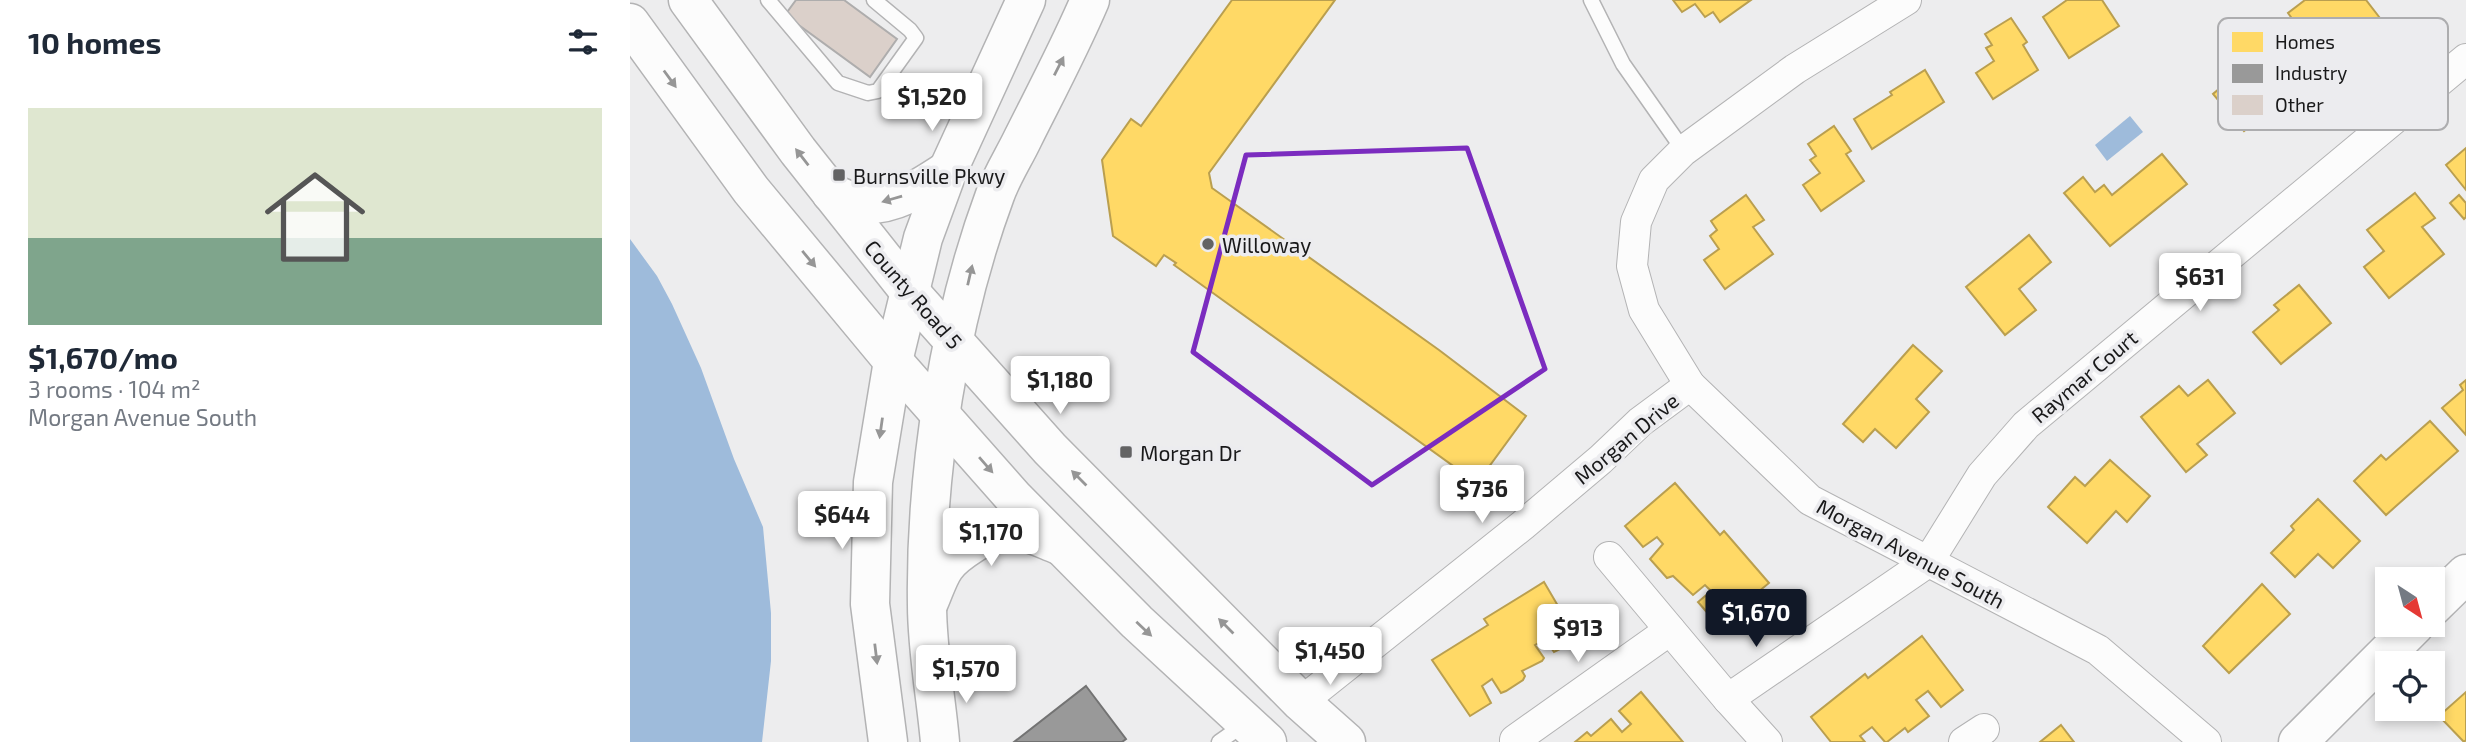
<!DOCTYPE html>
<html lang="en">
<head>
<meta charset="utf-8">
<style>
	:root { --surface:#fff; --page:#f6f6f7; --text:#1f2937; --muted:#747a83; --accent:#111827 }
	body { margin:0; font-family:"Exo 2",sans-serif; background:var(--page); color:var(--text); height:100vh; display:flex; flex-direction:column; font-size:26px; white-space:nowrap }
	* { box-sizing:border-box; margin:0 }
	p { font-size:23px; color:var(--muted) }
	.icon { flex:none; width:38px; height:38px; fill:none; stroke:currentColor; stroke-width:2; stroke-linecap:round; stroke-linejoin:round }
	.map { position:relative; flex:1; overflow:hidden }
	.details { display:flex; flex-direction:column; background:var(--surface); width:630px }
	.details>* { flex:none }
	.needle { width:46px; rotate:144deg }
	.fabs { position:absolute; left:1745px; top:567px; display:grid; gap:14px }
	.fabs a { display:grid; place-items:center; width:70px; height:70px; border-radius:0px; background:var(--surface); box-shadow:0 4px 10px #0003; font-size:35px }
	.price { position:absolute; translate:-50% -60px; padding:0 16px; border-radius:7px; background:#fff; color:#222; font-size:23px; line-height:46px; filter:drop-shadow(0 2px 4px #0008) }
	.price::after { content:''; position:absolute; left:50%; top:42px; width:21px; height:16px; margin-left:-10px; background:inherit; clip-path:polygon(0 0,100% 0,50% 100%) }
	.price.selected { background:var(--accent); color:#fff }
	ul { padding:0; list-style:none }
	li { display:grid; align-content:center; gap:14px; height:371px; padding:0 28px }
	li span { display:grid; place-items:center; height:217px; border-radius:0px; color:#555 }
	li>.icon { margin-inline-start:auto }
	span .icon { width:126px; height:126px; fill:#fffc; stroke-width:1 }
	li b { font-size:30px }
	h2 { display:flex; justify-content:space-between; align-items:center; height:84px; padding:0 28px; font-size:30px }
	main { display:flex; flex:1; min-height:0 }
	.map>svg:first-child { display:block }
	.water { fill:#9ebbdb }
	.homes { fill:#ffd966; stroke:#ba9f4f; stroke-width:2 }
	.industry { fill:#999; stroke:#737373; stroke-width:2 }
	.building { fill:#dbd0ca; stroke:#aeadad; stroke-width:2 }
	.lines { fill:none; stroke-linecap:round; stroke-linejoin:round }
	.lane-casing { stroke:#b3b3b4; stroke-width:17 }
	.street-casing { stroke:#b3b3b4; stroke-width:32 }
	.secondary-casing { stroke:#b3b3b4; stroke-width:41 }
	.lane { stroke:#fcfcfc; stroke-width:14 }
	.street { stroke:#fcfcfc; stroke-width:30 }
	.secondary { stroke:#fcfcfc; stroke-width:38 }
	.oneway { fill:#969696 }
	.marked { fill:none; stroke:#7b2cbf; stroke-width:5; stroke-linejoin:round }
	.poi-dot { fill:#636364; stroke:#ececef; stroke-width:2.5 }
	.labels { text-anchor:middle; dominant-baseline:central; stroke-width:7; stroke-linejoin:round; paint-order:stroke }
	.poi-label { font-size:21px; fill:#19191a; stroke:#ececef; text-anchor:start }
	.street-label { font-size:21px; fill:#19191a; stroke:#ececef }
	.key { fill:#ececef; stroke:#adadaf; stroke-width:2 }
	.key-label { font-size:19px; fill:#19191a }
</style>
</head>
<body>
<main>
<section class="details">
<h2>10 homes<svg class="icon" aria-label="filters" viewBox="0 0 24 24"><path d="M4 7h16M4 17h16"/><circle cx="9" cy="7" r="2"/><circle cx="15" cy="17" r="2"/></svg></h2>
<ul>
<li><span style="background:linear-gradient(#dfe7d0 60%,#7fa58c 0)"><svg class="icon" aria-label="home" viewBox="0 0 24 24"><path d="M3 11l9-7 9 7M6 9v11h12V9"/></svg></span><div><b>$1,670/mo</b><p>3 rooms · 104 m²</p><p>Morgan Avenue South</p></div></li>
</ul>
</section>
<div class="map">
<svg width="1836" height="742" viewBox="0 0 1836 742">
	<rect width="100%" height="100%" fill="#ededee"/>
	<g class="water">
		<polygon points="1500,116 1513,132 1477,161 1465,145"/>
		<polygon points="0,239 27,276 42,304 71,368 104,459 133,527 141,613 141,661 132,742 0,742"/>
	</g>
	<g class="homes">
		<polygon points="602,0 705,0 579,173 582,188 809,350 896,416 847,483 544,265 546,263 534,255 526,266 483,236 472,160 501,119 511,126"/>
		<polygon points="1043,0 1121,0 1090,22 1083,12 1075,17 1065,4 1052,12"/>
		<polygon points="1437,0 1472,0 1489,26 1439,58 1413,17"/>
		<polygon points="1675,0 1736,0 1753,22 1714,52 1694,25 1677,39 1658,13"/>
		<polygon points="1381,18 1397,42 1393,45 1408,70 1363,99 1346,73 1364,61 1356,48 1362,45 1355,34"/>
		<polygon points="1644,43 1677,84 1643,112 1637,104 1625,114 1629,119 1614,131 1583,94"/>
		<polygon points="1295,70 1314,102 1242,149 1224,119 1262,95 1260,92"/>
		<polygon points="1204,126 1221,151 1216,154 1234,181 1191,211 1173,185 1190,173 1180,160 1186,156 1178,144"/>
		<polygon points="1836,148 1836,190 1816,165"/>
		<polygon points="1532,154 1557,184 1480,246 1434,193 1453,177 1465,192 1474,185 1482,195"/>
		<polygon points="1785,193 1805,218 1792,227 1814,254 1759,298 1734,267 1754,251 1737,230"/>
		<polygon points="1116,195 1134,220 1123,227 1143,254 1095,289 1074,260 1089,249 1080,236 1087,230 1081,221"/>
		<polygon points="1829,195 1836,203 1836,217 1834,219 1820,203"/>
		<polygon points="1399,235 1421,262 1389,289 1406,310 1375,335 1336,287"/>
		<polygon points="1669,285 1701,323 1651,364 1623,332 1649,310 1644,305"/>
		<polygon points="1283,345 1312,371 1286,399 1299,412 1266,448 1245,429 1233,442 1213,424"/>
		<polygon points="1578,380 1605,413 1567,444 1577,455 1556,472 1511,417 1549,386 1558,396"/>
		<polygon points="1836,380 1836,435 1812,408 1833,390 1830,385"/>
		<polygon points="1800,421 1828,451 1756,515 1724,481 1751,455 1756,460"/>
		<polygon points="1480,460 1520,496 1497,522 1486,511 1457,543 1418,507 1445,477 1455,486"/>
		<polygon points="1045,483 1090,535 1094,531 1139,583 1088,625 1068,602 1081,591 1075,585 1063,595 1043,576 1037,578 1020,559 1033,544 1027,537 1013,547 995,526"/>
		<polygon points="1688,499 1730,541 1703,568 1688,554 1665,577 1641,553 1664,530 1661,526"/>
		<polygon points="914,582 948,640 924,652 915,639 905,645 914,658 912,661 892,671 895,676 893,680 876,691 871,693 862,679 852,686 861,703 840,716 802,660 858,625 854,619"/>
		<polygon points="1632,584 1660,614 1599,673 1573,646"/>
		<polygon points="1292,636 1333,690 1311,707 1298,691 1286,700 1299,716 1278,732 1275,728 1257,742 1255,742 1242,727 1230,736 1235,742 1201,742 1181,717 1235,674 1238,678"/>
		<polygon points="1011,692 1053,742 945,742 957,732 961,736 981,719 992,732 1001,724 989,711"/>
		<polygon points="1836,692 1836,740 1834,742 1809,716"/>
		<polygon points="1431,725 1444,742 1410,742"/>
	</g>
	<polygon class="industry" points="456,686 496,739 492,742 384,742"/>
	<polygon class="building" points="166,0 214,0 267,39 240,77 155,15"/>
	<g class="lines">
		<defs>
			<g id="lane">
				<polyline points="138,0 208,83 238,93 248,91 286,38 280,30 244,0"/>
				<polyline points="961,0 993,64 1054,151"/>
				<polyline points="589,742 616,723"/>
			</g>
			<g id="street">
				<polyline points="1276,0 1165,69 1053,151 1024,180 1006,222 1002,266 1014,310 1060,385 1180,500 1468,650 1576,742"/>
				<polyline points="979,557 1098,699 1298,562 1352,475 1396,425 1836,59"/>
				<polyline points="1098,699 1137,742"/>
				<polyline points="671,702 893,525 970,460 1010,422 1060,385"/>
				<polyline points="885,740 1040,630"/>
				<polyline points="1334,742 1354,729"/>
			</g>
			<g id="secondary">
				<polyline points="58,0 168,151 279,291 420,449 671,702 716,742"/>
				<polyline points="0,23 121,190 263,361 385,499 507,622 637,742"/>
				<path d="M201 193C211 197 222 203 233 204 265 206 292 187 318 170"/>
				<path d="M299 602C304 591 308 577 315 567 324 554 360 530 376 529 393 528 413 539 429 545"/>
				<polyline points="1802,607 1836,574"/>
				<polyline points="258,742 240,604 243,482 263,361 293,238 318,170 396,0"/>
				<path d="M310 742C306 697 297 650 297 605 295 473 319 319 365 195 372 175 384 157 393 138 416 92 440 47 460 0"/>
				<polyline points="1668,742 1785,625"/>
			</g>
		</defs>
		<use href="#lane" class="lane-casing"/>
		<use href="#street" class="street-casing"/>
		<use href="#secondary" class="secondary-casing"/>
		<use href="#lane" class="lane"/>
		<use href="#street" class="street"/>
		<use href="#secondary" class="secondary"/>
	</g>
	<defs><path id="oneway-solid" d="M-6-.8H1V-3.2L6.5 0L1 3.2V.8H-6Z" transform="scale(1.75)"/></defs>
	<g class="oneway">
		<use href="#oneway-solid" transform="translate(429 66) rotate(-63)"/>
		<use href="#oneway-solid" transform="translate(40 79) rotate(54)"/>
		<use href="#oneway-solid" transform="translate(172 157) rotate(-128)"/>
		<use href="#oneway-solid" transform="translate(262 199) rotate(164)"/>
		<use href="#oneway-solid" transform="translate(179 259) rotate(50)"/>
		<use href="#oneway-solid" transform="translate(340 275) rotate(-77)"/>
		<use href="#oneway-solid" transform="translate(251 428) rotate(98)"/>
		<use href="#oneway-solid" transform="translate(356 465) rotate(49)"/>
		<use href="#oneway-solid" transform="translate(449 478) rotate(-135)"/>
		<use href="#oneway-solid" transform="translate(596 626) rotate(-135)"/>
		<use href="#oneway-solid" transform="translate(514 629) rotate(43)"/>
		<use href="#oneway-solid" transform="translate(246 654) rotate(83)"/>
	</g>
	<path class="marked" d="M837 148 915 369 742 485 563 352 616 155Z"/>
	<g class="poi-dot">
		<rect x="202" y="168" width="14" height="14" rx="3.5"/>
		<circle cx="578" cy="244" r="7"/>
		<rect x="489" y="445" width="14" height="14" rx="3.5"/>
	</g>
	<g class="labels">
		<g class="poi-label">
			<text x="223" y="175">Burnsville Pkwy</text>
			<text x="592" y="244">Willoway</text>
			<text x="510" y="452">Morgan Dr</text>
		</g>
		<g class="street-label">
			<text transform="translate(284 294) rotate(49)">County Road 5</text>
			<text transform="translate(1454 376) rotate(-40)">Raymar Court</text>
			<text transform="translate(996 438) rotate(-40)">Morgan Drive</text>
			<text transform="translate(1281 553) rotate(28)">Morgan Avenue South</text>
		</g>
	</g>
	<rect x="1588" y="18" width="230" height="112" rx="10" class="key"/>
	<rect x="1602" y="32" width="31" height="20" fill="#ffd966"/>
	<rect x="1602" y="64" width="31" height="19" fill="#999"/>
	<rect x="1602" y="95" width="31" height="20" fill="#dbd0ca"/>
	<g class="key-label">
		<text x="1645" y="49">Homes</text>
		<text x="1645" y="80">Industry</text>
		<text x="1645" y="112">Other</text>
	</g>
</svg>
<div class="fabs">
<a><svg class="needle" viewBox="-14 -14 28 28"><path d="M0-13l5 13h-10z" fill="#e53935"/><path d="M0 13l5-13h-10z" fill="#747a83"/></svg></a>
<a><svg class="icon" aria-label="locate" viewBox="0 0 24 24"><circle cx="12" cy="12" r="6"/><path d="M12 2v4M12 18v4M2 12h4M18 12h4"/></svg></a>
</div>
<b class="price" style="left:302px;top:133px">$1,520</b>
<b class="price" style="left:1570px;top:313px">$631</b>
<b class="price" style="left:430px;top:416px">$1,180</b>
<b class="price" style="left:852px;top:525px">$736</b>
<b class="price" style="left:212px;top:551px">$644</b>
<b class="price" style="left:361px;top:568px">$1,170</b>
<b class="price selected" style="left:1126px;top:649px">$1,670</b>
<b class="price" style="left:948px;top:664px">$913</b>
<b class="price" style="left:700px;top:687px">$1,450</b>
<b class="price" style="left:336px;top:705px">$1,570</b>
</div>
</main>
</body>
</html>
